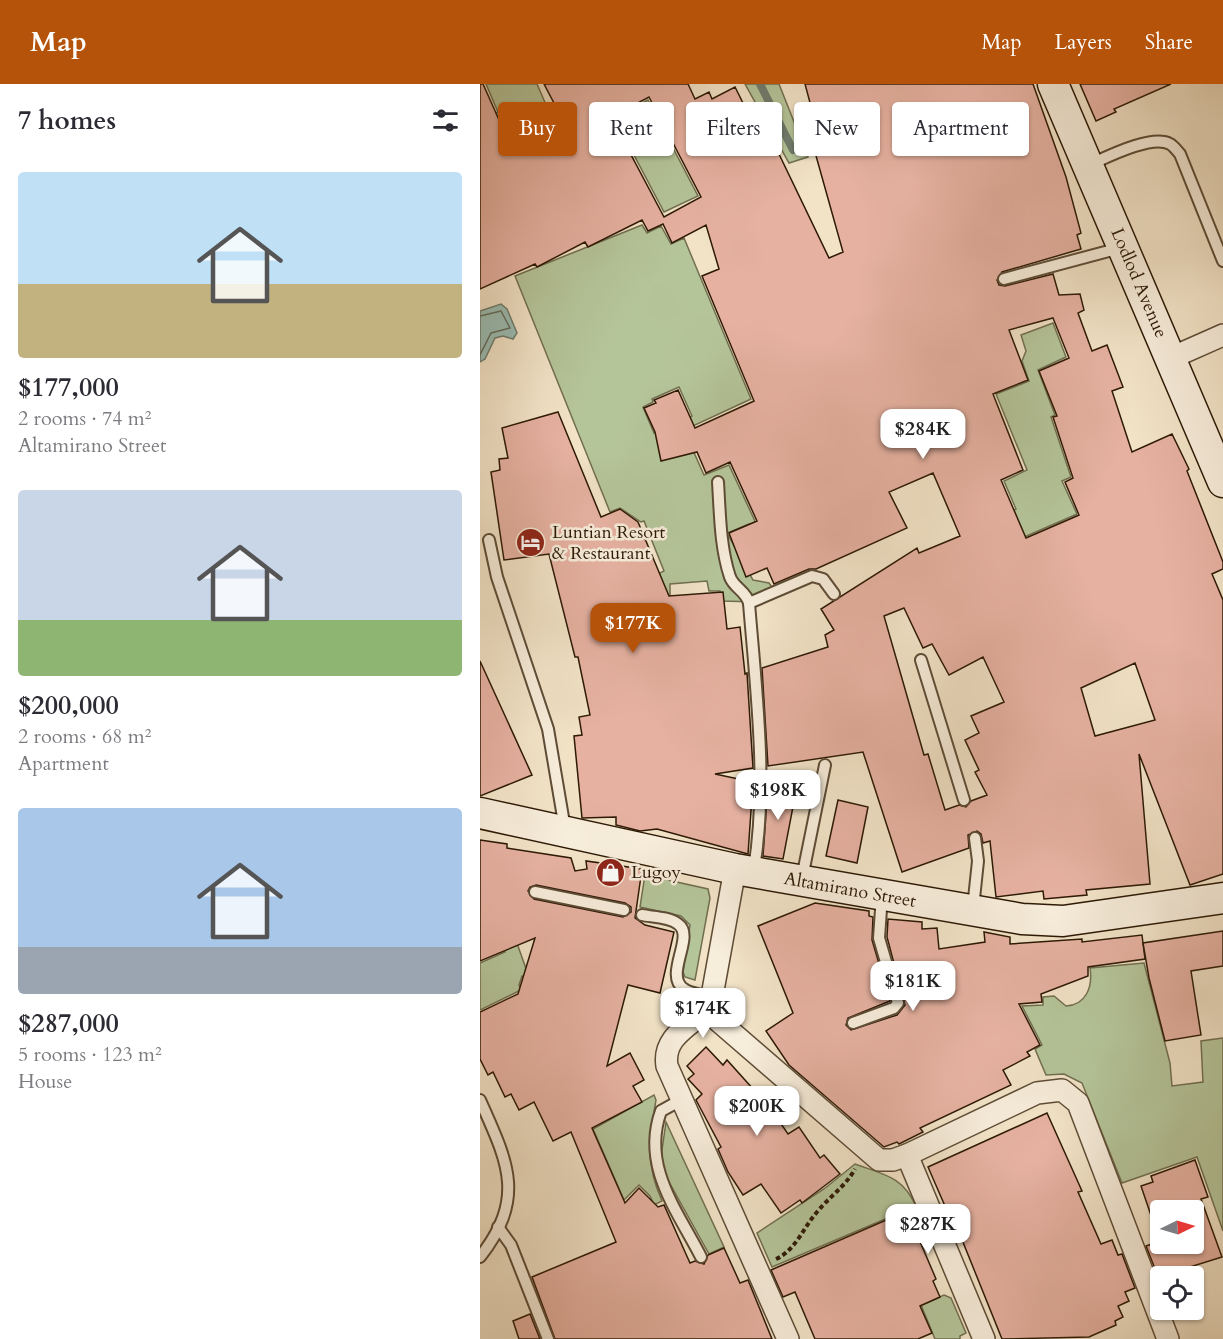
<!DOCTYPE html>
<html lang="en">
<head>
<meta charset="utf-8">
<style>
	:root { --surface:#fff; --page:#f2f2f3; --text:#2b2b33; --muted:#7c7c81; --accent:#b45309 }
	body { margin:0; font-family:Cardo,serif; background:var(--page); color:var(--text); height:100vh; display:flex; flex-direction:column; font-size:22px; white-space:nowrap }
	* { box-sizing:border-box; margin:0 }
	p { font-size:20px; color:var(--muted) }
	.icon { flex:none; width:33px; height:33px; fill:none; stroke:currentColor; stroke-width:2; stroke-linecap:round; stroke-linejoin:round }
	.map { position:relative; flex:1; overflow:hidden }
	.details { display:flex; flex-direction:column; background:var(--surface); width:480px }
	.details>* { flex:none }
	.banner { position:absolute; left:18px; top:18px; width:570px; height:54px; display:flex; gap:12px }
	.needle { width:39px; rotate:85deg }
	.tools { position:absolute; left:670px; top:1116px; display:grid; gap:12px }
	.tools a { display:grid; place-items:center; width:54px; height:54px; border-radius:6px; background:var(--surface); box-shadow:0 2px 4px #0004; font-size:30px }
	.price { position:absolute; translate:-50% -51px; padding:0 14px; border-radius:12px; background:#fff; color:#222; font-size:20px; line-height:39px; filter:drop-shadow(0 2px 3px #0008) }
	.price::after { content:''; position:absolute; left:50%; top:36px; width:18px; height:14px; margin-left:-9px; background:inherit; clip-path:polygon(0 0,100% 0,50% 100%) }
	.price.selected { background:var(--accent); color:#fff }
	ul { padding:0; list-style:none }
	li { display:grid; align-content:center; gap:12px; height:318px; padding:0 18px }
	li span { display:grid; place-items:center; height:186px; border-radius:6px; color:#555 }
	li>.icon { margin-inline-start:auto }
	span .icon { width:108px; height:108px; fill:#fffc; stroke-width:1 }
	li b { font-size:26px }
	h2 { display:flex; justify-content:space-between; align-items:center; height:72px; padding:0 18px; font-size:26px }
	.chip { padding:0 21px; border-radius:6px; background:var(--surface); box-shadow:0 2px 4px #0004; font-size:21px; line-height:54px }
	.chip.selected { background:var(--accent); color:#fff }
	header { display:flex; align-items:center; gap:36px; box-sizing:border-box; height:84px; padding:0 30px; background:var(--accent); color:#fff }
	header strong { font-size:28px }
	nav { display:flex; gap:33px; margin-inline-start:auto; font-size:21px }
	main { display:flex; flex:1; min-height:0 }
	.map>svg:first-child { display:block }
	.green { fill:#b5c59a; stroke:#716f50; stroke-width:1.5; fill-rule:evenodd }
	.water { fill:#9bbeb4; stroke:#6f7c6e; stroke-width:1.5 }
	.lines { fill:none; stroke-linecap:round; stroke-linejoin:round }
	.shore { stroke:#646c5c; stroke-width:1.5 }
	.stream { stroke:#6f7c6e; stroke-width:8 }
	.building { fill:#e6b1a1; stroke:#2d1905; stroke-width:1.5; fill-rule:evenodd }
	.service-casing { stroke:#5e4c36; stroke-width:14 }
	.minor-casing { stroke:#5e4c36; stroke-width:24 }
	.secondary-casing { stroke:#2d1905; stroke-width:33 }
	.path { stroke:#2d1905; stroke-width:4; stroke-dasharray:4.5 3; stroke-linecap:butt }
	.service { stroke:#f7eddb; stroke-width:10 }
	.minor { stroke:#f7eddb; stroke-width:21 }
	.secondary { stroke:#f7eddb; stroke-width:30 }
	.labels { text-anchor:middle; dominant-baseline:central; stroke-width:5; stroke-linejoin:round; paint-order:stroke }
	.street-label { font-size:18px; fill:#2d1905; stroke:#f7eddb }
	.poi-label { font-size:18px; fill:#2d1905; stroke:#f7eddb; text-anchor:start }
</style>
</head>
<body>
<header>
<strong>Map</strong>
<nav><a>Map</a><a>Layers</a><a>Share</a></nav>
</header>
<main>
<section class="details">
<h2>7 homes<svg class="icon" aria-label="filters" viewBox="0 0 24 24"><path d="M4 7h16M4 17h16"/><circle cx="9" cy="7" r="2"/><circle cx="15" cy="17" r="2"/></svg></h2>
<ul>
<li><span style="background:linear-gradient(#bfe0f5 60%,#c2b280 0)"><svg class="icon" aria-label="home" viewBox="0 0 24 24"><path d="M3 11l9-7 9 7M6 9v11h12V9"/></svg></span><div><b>$177,000</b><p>2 rooms · 74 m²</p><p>Altamirano Street</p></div></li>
<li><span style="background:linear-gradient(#c9d6e8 70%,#8fb573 0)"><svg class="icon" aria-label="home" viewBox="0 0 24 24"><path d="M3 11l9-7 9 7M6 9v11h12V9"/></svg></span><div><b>$200,000</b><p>2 rooms · 68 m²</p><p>Apartment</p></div></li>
<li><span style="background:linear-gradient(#a9c7e8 75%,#9aa5b1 0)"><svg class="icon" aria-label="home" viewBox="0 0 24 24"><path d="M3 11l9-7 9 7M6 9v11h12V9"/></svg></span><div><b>$287,000</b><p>5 rooms · 123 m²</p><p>House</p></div></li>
</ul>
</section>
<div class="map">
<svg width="743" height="1255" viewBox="0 0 743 1255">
	<rect width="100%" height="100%" fill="#f2e3c7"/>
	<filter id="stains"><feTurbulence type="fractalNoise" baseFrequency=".00333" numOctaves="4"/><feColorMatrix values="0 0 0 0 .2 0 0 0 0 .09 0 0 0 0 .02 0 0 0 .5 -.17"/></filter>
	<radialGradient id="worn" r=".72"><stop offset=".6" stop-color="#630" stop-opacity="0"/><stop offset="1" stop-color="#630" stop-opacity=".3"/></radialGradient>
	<g class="green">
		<polygon points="6,0 57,0 70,30 0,62 0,36 18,28"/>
		<polygon points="265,0 299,0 328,73 309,79"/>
		<polygon points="168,16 218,112 184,128 134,33"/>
		<path d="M162 141 167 149 181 142 191 160 204 154 271 315 204 346 224 391 249 381 286 461 279 464 269 440 247 449 273 496 289 499 297 510 280 518 241 517 240 507H229L227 497 190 500V513L198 530 174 492 184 487 164 437 161 438 140 424 130 428 35 192ZM199 303 212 332 174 349 163 323 173 318 172 315Z"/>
		<polygon points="573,239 586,273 558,286 575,331 571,333 591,393 582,397 597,430 517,465 504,439 536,425 524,397 547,386 516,310 549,297 542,277 546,267 541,251"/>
		<polygon points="165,791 228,805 230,814 215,896 205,893 203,888 210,841 201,832 160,823"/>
		<polygon points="8,833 28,834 49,893 42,892 39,901 41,906 0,926 0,879 25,868"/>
		<path d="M664 879 690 979 692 1002 723 998 721 957 743 954V1147L717 1073 642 1099 602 999 584 990 566 991 555 965 562 961 542 922 563 921V913L574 912 586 922C606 921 613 903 610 884Z"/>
		<path d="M174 1011 176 1016C169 1056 165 1079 182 1117L174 1121 170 1112 159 1101 144 1116 113 1045Z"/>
		<polygon points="186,1038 244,1163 229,1170 184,1089 181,1073"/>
		<path d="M375 1080C405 1091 422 1092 436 1122L292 1183 277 1149 344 1105Z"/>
		<polygon points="464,1211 471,1214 486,1249 480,1252 480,1255 455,1255 441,1221"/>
	</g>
	<polygon class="water" points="21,220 27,225 37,249 33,255 23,252 15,254 5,275 0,278 0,227"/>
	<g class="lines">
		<polyline class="shore" points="0,232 21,227 30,244 11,249 0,271"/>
		<polyline class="stream" points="280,0 313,66"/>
	</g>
	<g class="building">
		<path d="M0 0H3L28 56 75 31 72 25 76 23 64 0H208L215 15 229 8 232 15 255 3 276 45 285 41 349 174 363 168 324 29 332 26 325 0H553L586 93 601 149 597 151 601 165 522 188 517 196 519 201 525 202 573 190 579 211 600 210 604 226 598 229 612 267 627 261 643 303 632 307 652 368 692 350 709 385 707 387 743 478V485L732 490 743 516V790L710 801 659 670 670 800 606 806 607 811 564 815 563 807 516 813 510 757 503 759 501 750 497 747 488 751 489 764 422 788 383 668 288 682 282 584 348 563 345 551 354 546 341 525 437 464 439 469 480 452 453 389 409 408 427 444 336 485H329L294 500 287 484 266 493 249 449 277 437 250 378 226 389 217 368 181 377 175 348 164 324 176 319 174 316 198 306 215 344 274 317 222 192 239 185 226 141 192 159 183 140 168 147 162 136 108 163 105 158 57 183 55 180 0 205ZM169 13 221 113 184 133 131 33ZM573 234 589 274 559 287 577 332 573 333 593 394 585 398 599 431 546 454 521 396 543 386 513 310 548 296 529 246ZM424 524 443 564 452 560 469 591 503 573 524 618 491 632 499 649 485 656 499 686 495 688 507 711 491 717 486 723 479 721 465 726 448 670 444 671 404 532ZM655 579 675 636 615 652 601 604Z"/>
		<polygon points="600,0 691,0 634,25 636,28 616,37"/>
		<polygon points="78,328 121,433 140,425 158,438 189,512 243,508 247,545 260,543 265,590 267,589 273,684 235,690 273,698 268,770 177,745 160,747 136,741 136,733 102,734 94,652 102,651 99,633 110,631 98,573 95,573 69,470 24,476 11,388 20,386 19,375 28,374 22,344"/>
		<polygon points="0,577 52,691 0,712"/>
		<polygon points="288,701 316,707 303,775 283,772"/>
		<polygon points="358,716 388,723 377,779 346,772"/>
		<path d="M0 756 27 760V764L91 774 95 787 107 785 106 777 162 785 155 834 165 841 194 848 180 909 148 901 127 982 150 969 164 996 153 1002 162 1018 112 1044 145 1119 159 1104 178 1123 184 1121 210 1179 215 1177 224 1180 228 1171 244 1164 260 1199 268 1196 292 1255H75L52 1193 136 1158 91 1048 73 1057 54 1018 39 1026 31 1010 25 1013 13 988 8 991 0 975V928L38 910 55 854 0 877ZM56 801 145 819 151 823V828L143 833 54 815 48 807 50 803Z"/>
		<polygon points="335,819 389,827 389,832 393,833 392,856 410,917 368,934 366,941 371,946 417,931 425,921 407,853 408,835 442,838 442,845 457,844 459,865 505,858 504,848 530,853 530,860 602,855 602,858 662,851 665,875 608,883 608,892 561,910 562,918 539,920 560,961 547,968 550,972 523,986 531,1001 440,1044 443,1048 419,1060 417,1058 404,1063 309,981 286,947 313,929 278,842"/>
		<polygon points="743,847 743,882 711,887 721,951 685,957 669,894 663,859"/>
		<polygon points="226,963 243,981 247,976 291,1025 308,1050 319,1043 340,1074 344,1071 360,1090 322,1119 320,1116 301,1129 281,1100 263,1111 248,1088 238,1065 241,1063 216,1016 222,1010 208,995 214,990 207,982"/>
		<polygon points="567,1029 602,1107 598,1108 621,1160 632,1156 638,1171 642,1170 655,1204 645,1208 649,1217 638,1222 643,1233 635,1237 636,1241 609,1253 522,1255 468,1121 465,1122 448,1083"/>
		<path d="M715 1076 728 1113 721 1115 742 1173 681 1192 679 1195 666 1162 675 1159 672 1151 677 1149 661 1102 673 1098 671 1092ZM681 1126H714V1160H681Z"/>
		<polygon points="427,1127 456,1195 453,1197 460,1213 440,1222 452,1249 438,1255 335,1255 315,1208 303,1213 291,1186"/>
		<polygon points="50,1230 60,1255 39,1255 33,1237"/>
	</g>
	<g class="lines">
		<defs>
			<g id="service">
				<path d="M609 81C627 73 672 50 690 60 694 62 697 67 700 70L743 177"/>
				<polyline points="524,195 640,164"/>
				<path d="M238 398C240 429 240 463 250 493 254 504 266 507 269 519 276 606 288 699 274 785"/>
				<polyline points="9,456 17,493 68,645 85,745"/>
				<polyline points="269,519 332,492 343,495 354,510"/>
				<polyline points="441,576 484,716"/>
				<polyline points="322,794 345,681"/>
				<polyline points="55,808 144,826"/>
				<polyline points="493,824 498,777 495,754"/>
				<path d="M162 831C172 833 190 833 198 840 216 852 183 891 204 905 211 910 223 911 231 913"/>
				<polyline points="373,939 414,924 418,919 399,854 402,811"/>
				<path d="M0 1016C27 1077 47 1113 0 1173"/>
				<path d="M201 1016 181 1027C161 1082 197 1126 221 1173"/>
				<polyline points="18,1143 31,1161 68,1255"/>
			</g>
			<g id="minor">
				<polyline points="691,274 743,251"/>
				<polyline points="255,785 230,923 235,934 399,1076 413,1076 427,1071 557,1009 582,1006 598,1019 688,1255"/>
				<path d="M230 923C212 941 182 952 187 982L308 1255"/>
				<polyline points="427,1071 504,1255"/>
			</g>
			<g id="secondary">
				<polyline points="573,0 743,398"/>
				<polyline points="0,729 255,785 542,835 583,837 743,814"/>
			</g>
		</defs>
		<use href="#service" class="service-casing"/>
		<use href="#minor" class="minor-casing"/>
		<use href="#secondary" class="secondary-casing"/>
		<path class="path" d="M296 1175C316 1166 323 1144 337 1128 349 1113 365 1103 375 1085"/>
		<use href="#service" class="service"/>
		<use href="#minor" class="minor"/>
		<use href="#secondary" class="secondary"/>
	</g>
	<defs>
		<symbol id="hotel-disc" viewBox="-11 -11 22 22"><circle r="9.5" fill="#8f2418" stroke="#f7eddb"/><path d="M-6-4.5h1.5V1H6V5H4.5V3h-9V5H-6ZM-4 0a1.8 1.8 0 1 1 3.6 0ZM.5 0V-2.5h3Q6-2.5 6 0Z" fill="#fff"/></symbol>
		<symbol id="shop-disc" viewBox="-11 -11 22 22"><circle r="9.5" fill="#8f2418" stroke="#f7eddb"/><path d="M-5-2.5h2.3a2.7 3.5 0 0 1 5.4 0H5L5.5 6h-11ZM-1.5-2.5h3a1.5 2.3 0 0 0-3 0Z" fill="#fff"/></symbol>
	</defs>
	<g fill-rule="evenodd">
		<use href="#hotel-disc" x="34" y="442" width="33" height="33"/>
		<use href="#shop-disc" x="114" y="772" width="33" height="33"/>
	</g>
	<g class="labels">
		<g class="street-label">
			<text transform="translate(659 199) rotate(67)">Lodlod Avenue</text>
			<text transform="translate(370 806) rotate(10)">Altamirano Street</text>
		</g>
		<g class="poi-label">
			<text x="72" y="448">Luntian Resort<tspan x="72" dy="21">&amp; Restaurant</tspan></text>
			<text x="151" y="788">Lugoy</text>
		</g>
	</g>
	<rect width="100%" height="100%" filter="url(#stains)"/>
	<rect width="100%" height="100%" fill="url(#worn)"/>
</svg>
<div class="tools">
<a><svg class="needle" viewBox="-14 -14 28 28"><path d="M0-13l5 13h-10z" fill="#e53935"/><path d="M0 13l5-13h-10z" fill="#7c7c81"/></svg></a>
<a><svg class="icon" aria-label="locate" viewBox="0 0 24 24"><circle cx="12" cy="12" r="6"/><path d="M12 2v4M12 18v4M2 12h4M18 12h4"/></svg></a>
</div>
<b class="price" style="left:443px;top:376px">$284K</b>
<b class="price selected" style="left:153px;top:570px">$177K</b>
<b class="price" style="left:298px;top:737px">$198K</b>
<b class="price" style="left:433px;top:928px">$181K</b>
<b class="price" style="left:223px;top:955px">$174K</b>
<b class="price" style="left:277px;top:1053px">$200K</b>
<b class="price" style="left:448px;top:1171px">$287K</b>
<div class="banner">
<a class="chip selected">Buy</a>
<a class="chip">Rent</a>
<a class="chip">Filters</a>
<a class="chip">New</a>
<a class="chip">Apartment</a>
</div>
</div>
</main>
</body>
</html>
